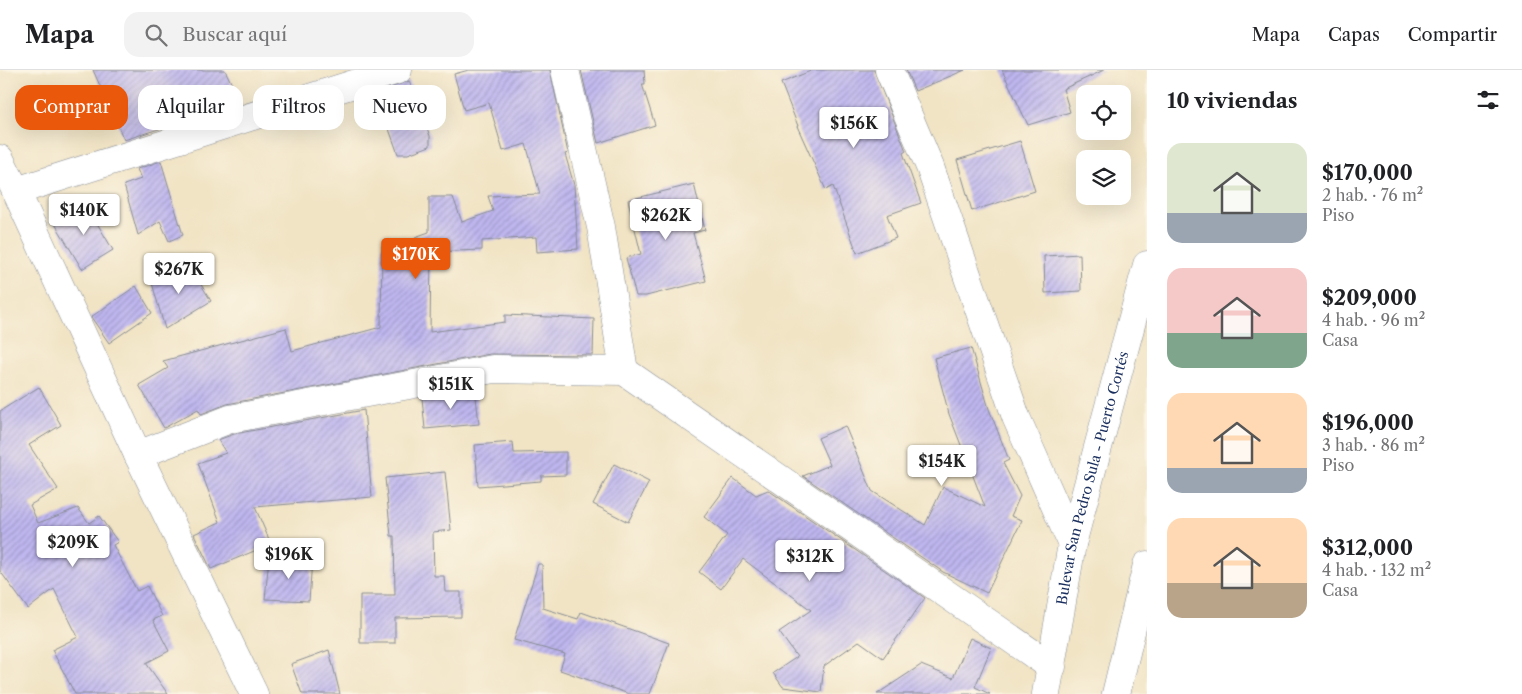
<!DOCTYPE html>
<html lang="es">
<head>
<meta charset="utf-8">
<style>
	:root { --surface:#fff; --page:#f2f2f2; --text:#202124; --muted:#757577; --line:#e0e0e0; --accent:#ea580c }
	body { margin:0; font-family:"Libre Caslon Text",serif; background:var(--page); color:var(--text); height:100vh; display:flex; flex-direction:column; font-size:19px; white-space:nowrap }
	* { box-sizing:border-box; margin:0 }
	p { font-size:16px; color:var(--muted) }
	.icon { flex:none; width:28px; height:28px; fill:none; stroke:currentColor; stroke-width:2; stroke-linecap:round; stroke-linejoin:round }
	.map { position:relative; flex:1; overflow:hidden }
	.sheet { display:flex; flex-direction:column; background:var(--surface); width:375px }
	.sheet>* { flex:none }
	.guide { position:absolute; left:15px; top:15px; width:475px; height:45px; display:flex; gap:10px }
	.tools { position:absolute; left:1076px; top:15px; display:grid; gap:10px }
	.tools a { display:grid; place-items:center; width:55px; height:55px; border-radius:10px; background:var(--surface); box-shadow:0 5px 20px #0002; font-size:25px }
	.price { position:absolute; translate:-50% -42px; padding:0 11px; border-radius:5px; background:#fff; color:#222; font-size:16px; line-height:32px; filter:drop-shadow(0 1px 2px #0008) }
	.price::after { content:''; position:absolute; left:50%; top:30px; width:15px; height:11px; margin-left:-8px; background:inherit; clip-path:polygon(0 0,100% 0,50% 100%) }
	.price.selected { background:var(--accent); color:#fff }
	ul { padding:0; list-style:none }
	li { display:flex; align-items:center; gap:15px; height:125px; padding:0 20px }
	li span { display:grid; place-items:center; flex:none; width:140px; height:100px; border-radius:15px; color:#555 }
	li>.icon { margin-inline-start:auto }
	span .icon { width:60px; height:60px; fill:#fffc; stroke-width:1 }
	li b { font-size:21px }
	h2 { display:flex; justify-content:space-between; align-items:center; height:60px; padding:0 20px; font-size:21px }
	.pill { padding:0 18px; border-radius:15px; background:var(--surface); box-shadow:0 5px 20px #0002; font-size:18px; line-height:45px }
	.pill.selected { background:var(--accent); color:#fff }
	header { display:flex; align-items:center; gap:30px; box-sizing:border-box; height:70px; padding:0 25px; background:var(--surface); border-bottom:1px solid var(--line) }
	header strong { font-size:24px }
	nav { display:flex; gap:28px; margin-inline-start:auto; font-size:18px }
	.search { width:350px; height:45px; background:var(--page); display:flex; align-items:center; gap:12px; box-sizing:border-box; padding:0 18px; border-radius:15px; color:var(--muted); font-size:19px }
	main { display:flex; flex:1; min-height:0 }
	.map>svg:first-child { display:block }
	.building { fill:url(#building-hatch) }
	.lines { fill:none; stroke-linecap:round; stroke-linejoin:round }
	.minor-casing { stroke:#868a92; stroke-width:29 }
	.trunk-casing { stroke:#868a92; stroke-width:29 }
	.minor { stroke:#fff; stroke-width:28 }
	.trunk { stroke:#fff; stroke-width:28 }
	.labels { text-anchor:middle; dominant-baseline:central; stroke-width:5; stroke-linejoin:round; paint-order:stroke }
	.street-label { font-size:14px; fill:#1b2f5e; stroke:#fcf5e5 }
</style>
</head>
<body>
<header>
<strong>Mapa</strong>
<div class="search"><svg class="icon" aria-label="search" viewBox="0 0 24 24"><circle cx="10" cy="10" r="6"/><path d="M15 15l6 6"/></svg>Buscar aquí</div>
<nav><a>Mapa</a><a>Capas</a><a>Compartir</a></nav>
</header>
<main>
<div class="map">
<svg width="1147" height="624" viewBox="0 0 1147 624">
	<defs>
		<pattern id="building-hatch" width="6" height="6" patternUnits="userSpaceOnUse" patternTransform="scale(1.25)"><rect width="6" height="6" fill="#bfb7ef"/><path d="M-1 1l2-2M0 6l6-6M5 7l2-2" fill="none" stroke="#9a95c5"/></pattern>
	</defs>
	<rect width="100%" height="100%" fill="#fcf5e5"/>
	<filter id="ink" filterUnits="userSpaceOnUse"><feTurbulence type="fractalNoise" baseFrequency=".02" numOctaves="2"/><feDisplacementMap in="SourceGraphic" scale="10" xChannelSelector="R" yChannelSelector="G"/><feConvolveMatrix kernelMatrix="1 2 1 2 8 2 1 2 1" color-interpolation-filters="sRGB"/></filter>
	<filter id="wash" filterUnits="userSpaceOnUse"><feTurbulence type="fractalNoise" baseFrequency=".0096" numOctaves="4" result="noise"/><feDisplacementMap in="SourceGraphic" scale="20" xChannelSelector="R" yChannelSelector="G"/><feGaussianBlur stdDeviation="1.12" result="paint"/><feColorMatrix in="noise" values="0 0 0 0 0 0 0 0 0 0 0 0 0 0 0 0 0 1.4 0 .05"/><feComposite in="paint" operator="in"/></filter>
	<g filter="url(#wash)">
		<rect width="100%" height="100%" fill="#f1e4c5"/>
		<g id="blocks">
			<g class="building">
				<polygon points="93,0 225,0 241,33 210,43 209,41 187,50 124,70"/>
				<polygon points="469,0 550,0 568,83 565,84 574,115 578,179 537,182 536,167 482,171 482,180 431,182 430,262 505,252 505,245 594,249 593,285 490,284 227,334 201,344 198,339 164,358 139,315 168,298 163,291 286,258 292,281 381,257 382,176 416,176 415,167 429,162 429,127 453,127 462,152 493,141 488,126 540,124 526,74 503,81 489,33 464,40 454,4"/>
				<polygon points="581,0 644,0 645,14 642,14 655,55 598,73"/>
				<polygon points="813,0 874,0 906,81 903,83 921,133 887,145 896,168 857,183 833,116 826,120 797,56 798,56 781,13"/>
				<polygon points="906,0 965,0 915,21"/>
				<polygon points="1002,0 1104,0 1063,19 1070,42 1028,55"/>
				<polygon points="409,11 430,66 430,76 408,84 398,84 376,23"/>
				<polygon points="1020,71 1035,121 972,141 957,90"/>
				<polygon points="161,91 183,165 169,171 160,151 138,165 124,115 141,109 137,99"/>
				<polygon points="694,114 705,160 693,163 706,211 646,226 636,226 626,188 641,184 628,130"/>
				<polygon points="85,133 113,180 82,199 54,152"/>
				<polygon points="1080,184 1081,221 1045,223 1044,186"/>
				<polygon points="188,193 211,231 165,259 152,213"/>
				<polygon points="136,216 152,243 109,273 91,247"/>
				<polygon points="971,278 989,339 1009,390 1003,393 1020,426 1011,446 1022,450 987,523 943,502 803,406 830,395 818,368 845,356 872,421 925,455 943,417 985,437 949,344 934,288"/>
				<polygon points="39,317 61,355 29,375 58,419 30,435 38,453 78,438 89,453 99,446 118,472 113,475 137,521 147,516 162,546 153,550 169,581 146,593 168,624 75,624 52,580 78,567 54,519 28,539 0,501 0,341"/>
				<polygon points="475,318 479,354 425,359 422,328"/>
				<polygon points="364,340 372,427 255,437 271,474 211,499 194,464 220,452 198,393 226,383 218,370 234,364"/>
				<polygon points="513,372 514,383 566,382 566,405 541,406 541,411 478,416 475,375"/>
				<polygon points="614,394 649,412 628,452 593,434"/>
				<polygon points="445,402 451,460 433,462 434,506 444,506 445,522 461,522 461,547 395,548 395,573 360,573 360,525 395,525 394,466 391,466 385,408"/>
				<polygon points="733,408 756,425 768,420 925,528 883,588 859,571 824,596 821,622 783,617 773,603 797,587 779,562 811,540 743,489 721,519 699,502 727,465 704,447"/>
				<polygon points="269,488 312,490 309,531 265,529"/>
				<polygon points="538,494 542,494 543,538 578,549 581,542 669,573 650,624 629,624 560,600 565,584 514,570"/>
				<polygon points="970,568 991,578 975,617 990,624 877,624 921,595 953,608"/>
				<polygon points="329,580 340,624 302,624 291,594"/>
			</g>
		</g>
	</g>
	<g filter="url(#ink)">
		<use href="#blocks" fill-opacity="0" stroke="#868a92" stroke-width="1"/>
		<g class="lines">
			<defs>
				<g id="minor">
					<polyline points="565,0 601,157 624,301"/>
					<polyline points="889,0 930,97 1016,347 1072,474"/>
					<polyline points="0,89 16,121"/>
					<polyline points="138,385 230,349 493,299 624,301 1052,597"/>
					<polyline points="254,624 138,385 16,121 398,0"/>
				</g>
				<g id="trunk">
					<path id="s1" d="M1046 624 1072 474 1147 195"/>
					<polyline points="1116,624 1147,495"/>
				</g>
			</defs>
			<use href="#minor" class="minor-casing"/>
			<use href="#trunk" class="trunk-casing"/>
			<use href="#minor" class="minor"/>
			<use href="#trunk" class="trunk"/>
		</g>
	</g>
	<g class="labels">
		<g class="street-label">
			<text stroke="none"><textPath href="#s1" startOffset="221">Bulevar San Pedro Sula - Puerto Cortés</textPath></text>
		</g>
	</g>
</svg>
<div class="tools">
<a><svg class="icon" aria-label="locate" viewBox="0 0 24 24"><circle cx="12" cy="12" r="6"/><path d="M12 2v4M12 18v4M2 12h4M18 12h4"/></svg></a>
<a><svg class="icon" aria-label="layers" viewBox="0 0 24 24"><path d="M12 4l9 5-9 5-9-5zM3 14l9 5 9-5"/></svg></a>
</div>
<b class="price" style="left:854px;top:79px">$156K</b>
<b class="price" style="left:84px;top:166px">$140K</b>
<b class="price" style="left:666px;top:171px">$262K</b>
<b class="price selected" style="left:416px;top:210px">$170K</b>
<b class="price" style="left:179px;top:225px">$267K</b>
<b class="price" style="left:451px;top:340px">$151K</b>
<b class="price" style="left:942px;top:417px">$154K</b>
<b class="price" style="left:73px;top:498px">$209K</b>
<b class="price" style="left:289px;top:510px">$196K</b>
<b class="price" style="left:810px;top:512px">$312K</b>
<div class="guide">
<a class="pill selected">Comprar</a>
<a class="pill">Alquilar</a>
<a class="pill">Filtros</a>
<a class="pill">Nuevo</a>
</div>
</div>
<section class="sheet">
<h2>10 viviendas<svg class="icon" aria-label="filters" viewBox="0 0 24 24"><path d="M4 7h16M4 17h16"/><circle cx="9" cy="7" r="2"/><circle cx="15" cy="17" r="2"/></svg></h2>
<ul>
<li><span style="background:linear-gradient(#dfe7d0 70%,#9aa5b1 0)"><svg class="icon" aria-label="home" viewBox="0 0 24 24"><path d="M3 11l9-7 9 7M6 9v11h12V9"/></svg></span><div><b>$170,000</b><p>2 hab. · 76 m²</p><p>Piso</p></div></li>
<li><span style="background:linear-gradient(#f6c9c9 65%,#7fa58c 0)"><svg class="icon" aria-label="home" viewBox="0 0 24 24"><path d="M3 11l9-7 9 7M6 9v11h12V9"/></svg></span><div><b>$209,000</b><p>4 hab. · 96 m²</p><p>Casa</p></div></li>
<li><span style="background:linear-gradient(#ffd9b3 75%,#9aa5b1 0)"><svg class="icon" aria-label="home" viewBox="0 0 24 24"><path d="M3 11l9-7 9 7M6 9v11h12V9"/></svg></span><div><b>$196,000</b><p>3 hab. · 86 m²</p><p>Piso</p></div></li>
<li><span style="background:linear-gradient(#ffd9b3 65%,#b9a48a 0)"><svg class="icon" aria-label="home" viewBox="0 0 24 24"><path d="M3 11l9-7 9 7M6 9v11h12V9"/></svg></span><div><b>$312,000</b><p>4 hab. · 132 m²</p><p>Casa</p></div></li>
</ul>
</section>
</main>
</body>
</html>
